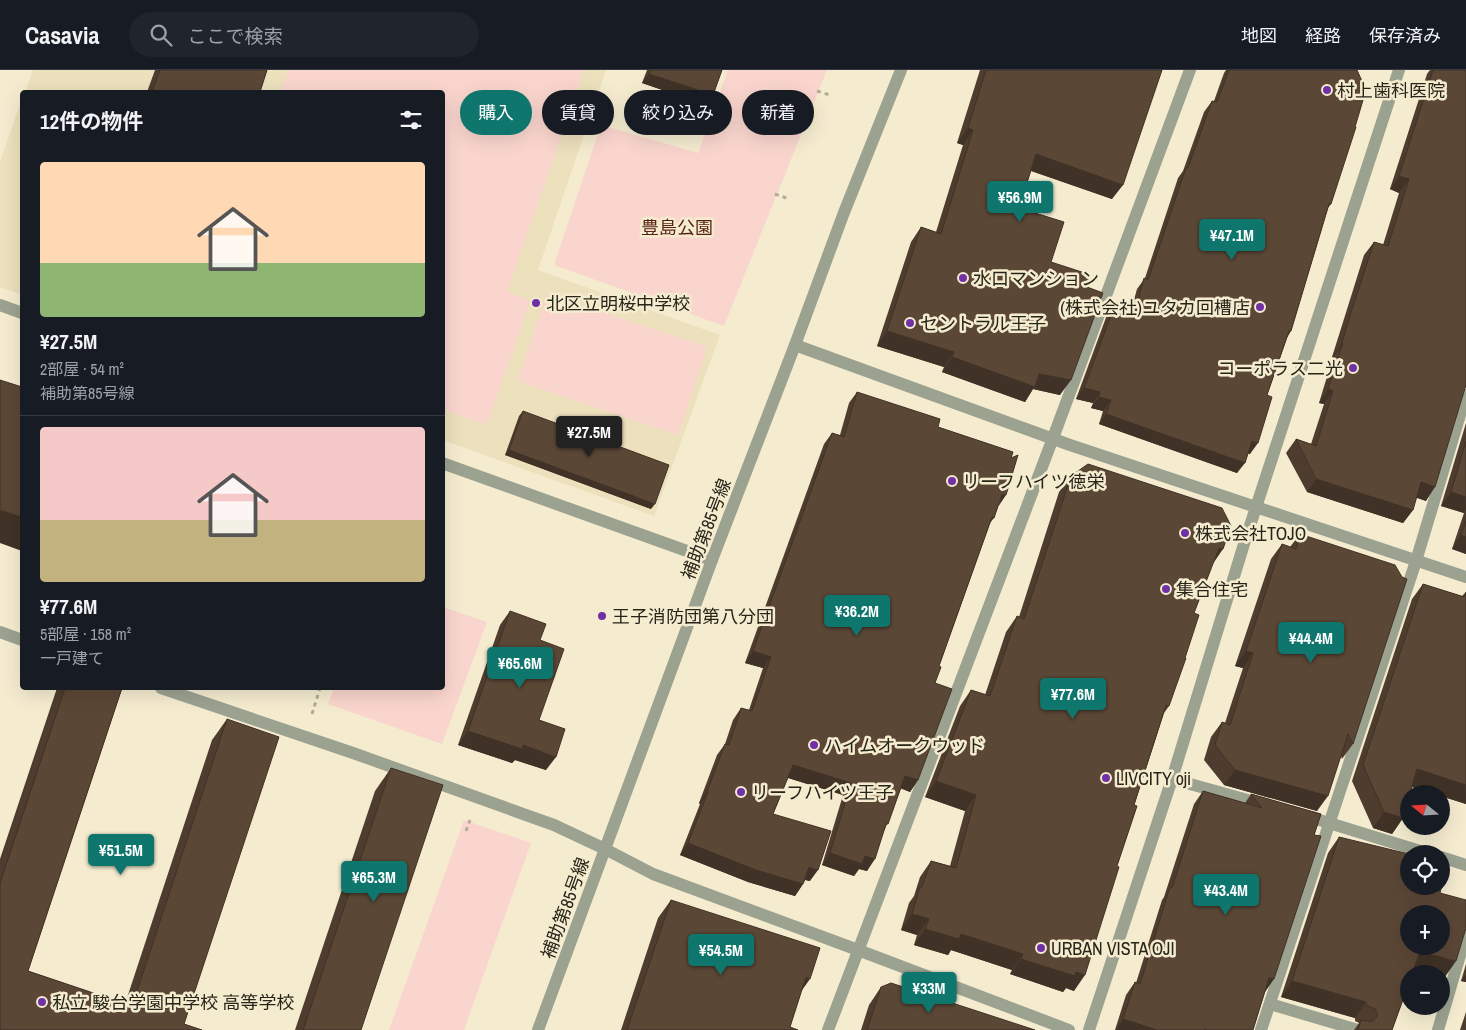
<!DOCTYPE html>
<html lang="ja">
<head>
<meta charset="utf-8">
<style>
	:root { --surface:#171b24; --page:#20242c; --text:#f1f3f6; --muted:#9ea1a6; --line:#363941; --accent:#0f766e }
	body { margin:0; font-family:"Archivo Narrow","Noto Sans JP",sans-serif; background:var(--page); color:var(--text); height:100vh; display:flex; flex-direction:column; font-size:19px; white-space:nowrap }
	* { box-sizing:border-box; margin:0 }
	p { font-size:16px; color:var(--muted) }
	.icon { flex:none; width:28px; height:28px; fill:none; stroke:currentColor; stroke-width:2; stroke-linecap:round; stroke-linejoin:round }
	.map { position:relative; flex:1; overflow:hidden }
	.sheet { position:absolute; left:20px; top:20px; width:425px; height:600px; display:flex; flex-direction:column; background:var(--surface); border-radius:5px; box-shadow:0 5px 20px #0002 }
	.sheet>* { flex:none }
	.hud { position:absolute; left:460px; top:20px; width:475px; height:45px; display:flex; gap:10px }
	.needle { width:32px; rotate:288deg }
	.buttons { position:absolute; left:1400px; top:715px; display:grid; gap:10px }
	.buttons a { display:grid; place-items:center; width:50px; height:50px; border-radius:50%; background:var(--surface); box-shadow:0 5px 20px #0002; font-size:25px }
	.price { position:absolute; translate:-50% -42px; padding:0 11px; border-radius:5px; background:var(--accent); color:#fff; font-size:16px; line-height:32px; filter:drop-shadow(0 1px 2px #0008) }
	.price::after { content:''; position:absolute; left:50%; top:30px; width:15px; height:11px; margin-left:-8px; background:inherit; clip-path:polygon(0 0,100% 0,50% 100%) }
	.price.current { background:#222; color:#fff }
	ul { padding:0; list-style:none }
	li { display:grid; align-content:center; gap:10px; height:265px; padding:0 20px }
	li+li { border-top:1px solid var(--line) }
	li span { display:grid; place-items:center; height:155px; border-radius:5px; color:#555 }
	li>.icon { margin-inline-start:auto }
	span .icon { width:90px; height:90px; fill:#fffc; stroke-width:1 }
	li b { font-size:21px }
	h2 { display:flex; justify-content:space-between; align-items:center; height:60px; padding:0 20px; font-size:21px }
	.chip { padding:0 18px; border-radius:22px; background:var(--surface); box-shadow:0 5px 20px #0002; font-size:18px; line-height:45px }
	.chip.current { background:var(--accent); color:#fff }
	header { display:flex; align-items:center; gap:30px; box-sizing:border-box; height:70px; padding:0 25px; background:var(--surface); border-bottom:1px solid var(--line) }
	header strong { font-size:24px }
	nav { display:flex; gap:28px; margin-inline-start:auto; font-size:18px }
	.search { width:350px; height:45px; background:var(--page); display:flex; align-items:center; gap:12px; box-sizing:border-box; padding:0 18px; border-radius:28px; color:var(--muted); font-size:19px }
	.map>svg:first-child { display:block }
	.built { fill:#ece0bd }
	.green { fill:#f9d5cd }
	.lines { fill:none; stroke-linecap:round; stroke-linejoin:round }
	.path { stroke:#b2ab95; stroke-width:3; stroke-dasharray:4 4; stroke-linecap:butt }
	.service { stroke:#9ca290; stroke-width:12 }
	.minor { stroke:#9ca290; stroke-width:12 }
	.tertiary { stroke:#9ca290; stroke-width:12 }
	.wall { fill:#4e3d2e }
	.shaded-wall { fill:#403226 }
	.building { fill:#5b4736; stroke:#403226; fill-rule:evenodd }
	.poi-dot { fill:#7130a5; stroke:#f5ecd0; stroke-width:2 }
	.labels { text-anchor:middle; dominant-baseline:central; stroke-width:5; stroke-linejoin:round; paint-order:stroke }
	.poi-label { font-size:18px; fill:#272419; stroke:#f5ecd0; text-anchor:start }
	.park-label { font-size:18px; fill:#581f13; stroke:#f5ecd0 }
	.street-label { font-size:18px; fill:#272419; stroke:#f5ecd0 }
</style>
</head>
<body>
<header>
<strong>Casavia</strong>
<div class="search"><svg class="icon" aria-label="search" viewBox="0 0 24 24"><circle cx="10" cy="10" r="6"/><path d="M15 15l6 6"/></svg>ここで検索</div>
<nav><a>地図</a><a>経路</a><a>保存済み</a></nav>
</header>
<div class="map">
<svg width="1466" height="960" viewBox="0 0 1466 960">
	<rect width="100%" height="100%" fill="#f5ecd0"/>
	<g class="built">
		<polygon points="33,0 606,0 538,200 720,265 654,446 443,370 442,22 25,22"/>
		<polygon points="22,29 22,225 0,217 0,92"/>
	</g>
	<g class="green">
		<polygon points="289,0 584,0 507,222 530,230 487,355 443,339 442,22 281,22"/>
		<polygon points="728,0 827,0 724,256 554,195 601,55 698,83"/>
		<polygon points="547,224 707,277 678,365 518,311"/>
		<polygon points="443,537 487,552 442,674 328,634 334,618 442,618"/>
		<polygon points="464,750 531,773 464,960 389,960"/>
	</g>
	<g class="lines">
		<g class="path">
			<polyline points="817,21 830,25"/>
			<polyline points="775,124 789,129"/>
			<polyline points="312,644 320,618"/>
			<polyline points="466,761 470,750"/>
		</g>
		<g class="service">
			<polyline points="0,235 22,243"/>
			<polyline points="442,393 712,490"/>
		</g>
		<g class="minor">
			<polyline points="0,562 22,570"/>
			<polyline points="161,618 353,683 554,755 605,779 653,804 858,880 1069,960"/>
			<polyline points="1172,709 1262,734"/>
			<polyline points="1303,745 1430,784"/>
			<polyline points="1441,787 1466,795"/>
			<polyline points="1270,934 1358,960"/>
			<polyline points="828,960 1053,368 1190,0"/>
			<polyline points="1089,960 1172,709 1244,474 1399,0"/>
			<polyline points="1261,960 1416,491 1466,325"/>
			<polyline points="1438,960 1466,865"/>
		</g>
		<g class="tertiary">
			<polyline points="795,275 1070,375 1466,507"/>
			<polyline points="538,960 712,490 795,275 843,145 901,0"/>
		</g>
	</g>
	<g class="wall">
		<polygon points="155,0 267,0 260,22 147,22"/>
		<polygon points="647,0 722,0 713,25 706,35 642,13"/>
		<polygon points="980,0 1162,0 1112,129 1031,101 1019,138 1051,192 1087,217 1060,325 1033,319 1025,332 942,302 944,297 877,276 911,172 921,157 936,162 963,75 957,73"/>
		<polygon points="1226,0 1357,0 1331,134 1328,138 1291,261 1287,268 1267,325 1250,384 1248,383 1237,403 1099,354 1103,341 1091,338 1093,333 1076,329 1108,242 1116,232 1132,237 1137,219 1145,208 1178,108 1183,101 1204,42 1212,31 1214,31 1224,3"/>
		<polygon points="1430,0 1466,0 1466,317 1465,317 1426,431 1416,427 1413,440 1403,453 1307,422 1286,383 1296,369 1311,374 1324,334 1319,333 1333,287 1332,287 1338,268 1364,185 1374,172 1383,175 1399,123 1390,119 1427,4"/>
		<polygon points="857,322 938,357 998,437 994,448 990,453 939,596 935,613 918,710 910,722 901,718 885,759 867,801 859,799 854,806 822,795 843,725 788,708 773,744 810,811 805,810 803,814 795,826 748,812 680,785 700,734 699,733 717,685 725,674 733,650 741,638 749,640 763,598 745,593 824,374 832,363 840,365 849,333"/>
		<polygon points="523,341 651,439 505,385 519,346"/>
		<polygon points="1466,353 1466,484 1452,479 1464,443 1441,436"/>
		<polygon points="1071,406 1213,493 1194,543 1169,636 1164,643 1074,921 1066,918 1063,922 1010,904 1012,900 951,880 948,885 914,875 917,865 901,860 909,833 914,826 920,807 931,791 950,796 965,741 925,727 960,636 971,620 985,625 1006,562 1017,546 1019,547 1059,422"/>
		<polygon points="1300,464 1353,674 1342,689 1341,686 1317,741 1224,715 1204,690 1211,667 1222,652 1225,653 1243,598 1235,596 1271,489 1282,474 1290,477"/>
		<polygon points="1423,514 1462,526 1466,522 1466,734 1412,717 1403,748 1392,764 1373,758 1352,711 1412,529"/>
		<polygon points="510,541 540,570 539,650 546,700 515,690 512,693 458,675 500,555"/>
		<polygon points="57,618 122,618 28,901 125,934 212,670 227,649 184,954 0,960 0,789"/>
		<polygon points="391,698 361,960 295,960 375,721"/>
		<polygon points="1203,721 1245,733 1251,724 1321,744 1253,960 1115,960 1126,925 1135,912 1136,913 1162,830 1164,827 1194,734"/>
		<polygon points="1339,767 1440,823 1445,907 1441,906 1441,904 1414,899 1392,960 1354,960 1359,953 1355,951 1355,948 1281,927 1328,783"/>
		<polygon points="671,830 801,922 790,957 798,960 621,960 658,848"/>
		<polygon points="1466,894 1466,912 1461,911"/>
		<polygon points="881,917 1035,960 861,960 869,935"/>
		<polygon points="1466,942 1466,960 1460,960"/>
	</g>
	<g class="shaded-wall">
		<polygon points="649,4 713,25 706,35 642,13"/>
		<polygon points="968,58 973,60 963,75 957,73"/>
		<polygon points="1036,84 1123,115 1112,129 1026,99"/>
		<polygon points="1399,106 1409,109 1399,123 1390,119"/>
		<polygon points="887,261 954,282 944,297 877,276"/>
		<polygon points="1342,273 1343,273 1333,287 1332,287"/>
		<polygon points="952,287 1039,304 1071,310 1060,325 1033,319 1025,332 942,302"/>
		<polygon points="1084,318 1100,322 1093,333 1076,329"/>
		<polygon points="1328,319 1333,321 1324,334 1319,333"/>
		<polygon points="1099,327 1111,330 1103,341 1091,338"/>
		<polygon points="1106,344 1245,393 1237,403 1099,354"/>
		<polygon points="1252,371 1258,373 1250,384 1244,382"/>
		<polygon points="509,380 655,434 651,439 505,385"/>
		<polygon points="1316,409 1413,440 1403,453 1307,422"/>
		<polygon points="1421,412 1435,417 1426,431 1411,426"/>
		<polygon points="1451,422 1466,427 1466,439 1464,443 1441,436"/>
		<polygon points="1002,424 1006,425 998,437"/>
		<polygon points="0,440 22,447 22,481 0,473"/>
		<polygon points="1461,465 1466,467 1466,484 1452,479"/>
		<polygon points="1219,478 1223,479 1212,495"/>
		<polygon points="753,581 771,587 763,598 745,593"/>
		<polygon points="1246,581 1253,583 1243,598 1235,596"/>
		<polygon points="468,661 523,675 556,687 546,700 515,690 512,693 458,675"/>
		<polygon points="793,695 851,713 843,725 785,707"/>
		<polygon points="1417,699 1466,715 1466,734 1441,726 1441,724 1434,724 1406,715"/>
		<polygon points="1235,700 1328,726 1317,741 1224,715"/>
		<polygon points="905,706 918,710 910,722 897,717"/>
		<polygon points="936,711 976,725 965,741 925,727"/>
		<polygon points="707,722 708,722 700,734 699,733"/>
		<polygon points="1384,742 1403,748 1392,764 1373,758"/>
		<polygon points="688,773 803,814 795,826 748,812 680,785"/>
		<polygon points="830,783 865,786 875,789 867,801 859,799 854,806 822,795"/>
		<polygon points="809,797 818,800 810,811 801,809"/>
		<polygon points="912,844 929,849 917,865 901,860"/>
		<polygon points="925,859 961,864 1023,884 1012,900 951,880 948,885 914,875"/>
		<polygon points="1420,882 1456,891 1445,907 1441,906 1441,904 1432,904 1408,898"/>
		<polygon points="1021,889 1076,902 1085,905 1074,921 1066,918 1063,922 1010,904"/>
		<polygon points="1466,904 1466,912 1461,911"/>
		<polygon points="806,907 810,909 797,927"/>
		<polygon points="1269,908 1274,909 1265,922 1260,920"/>
		<polygon points="1292,911 1366,932 1355,948 1281,927"/>
		<polygon points="1123,949 1157,960 1116,960"/>
	</g>
	<g class="building">
		<polygon points="160,0 267,0 260,22 152,22"/>
		<polygon points="650,0 722,0 713,25 649,4"/>
		<polygon points="986,0 1162,0 1123,115 1036,84 1019,138 1064,152 1051,192 1091,205 1087,217 1103,223 1071,310 1039,304 1035,317 952,287 954,282 887,261 921,157 941,164 973,60 968,58"/>
		<polygon points="1229,0 1357,0 1366,20 1355,57 1356,57 1331,134 1329,134 1291,261 1289,261 1267,325 1272,327 1258,373 1252,371 1245,393 1106,344 1111,330 1099,327 1100,322 1084,318 1116,232 1136,238 1144,208 1148,210 1186,98 1188,98 1212,31 1217,32"/>
		<polygon points="1433,0 1466,0 1466,315 1435,417 1421,412 1413,440 1316,409 1296,369 1316,376 1333,321 1328,319 1343,273 1342,273 1347,255 1374,172 1388,176 1409,109 1399,106"/>
		<polygon points="0,310 22,317 22,447 0,440"/>
		<polygon points="857,322 940,349 938,357 1013,382 1011,388 1018,385 1006,425 1002,424 994,448 992,447 939,596 941,597 935,613 952,619 918,710 905,706 888,754 886,754 875,789 865,786 862,794 830,783 851,713 793,695 773,744 831,761 818,800 809,797 803,814 756,800 688,773 708,722 707,722 725,674 729,675 741,638 752,641 771,587 753,581 832,363 844,367"/>
		<polygon points="523,341 669,395 655,434 509,380"/>
		<polygon points="1466,371 1466,427 1451,422"/>
		<polygon points="1088,394 1222,438 1231,456 1223,479 1219,478 1194,543 1199,545 1185,588 1186,588 1169,636 1166,635 1134,735 1137,736 1117,796 1119,797 1085,905 1076,902 1075,906 1021,889 1023,884 961,864 959,869 925,859 929,849 912,844 920,817 922,817 931,791 956,798 976,725 936,711 971,620 990,626 1017,546 1024,549 1071,406"/>
		<polygon points="1466,451 1466,467 1461,465"/>
		<polygon points="1300,464 1395,495 1402,507 1407,509 1353,674 1348,664 1328,726 1235,700 1215,675 1222,652 1230,655 1253,583 1246,581 1282,474 1296,479"/>
		<polygon points="1423,514 1464,527 1466,522 1466,715 1417,699 1410,724 1409,724 1409,729 1403,748 1384,742 1363,695"/>
		<polygon points="510,541 546,554 540,570 564,579 539,650 565,659 556,687 523,675 522,679 468,661"/>
		<polygon points="65,618 122,618 28,901 132,936 227,649 279,667 184,954 202,960 0,960 0,813"/>
		<polygon points="391,698 443,715 361,960 303,960"/>
		<polygon points="1203,721 1262,738 1251,724 1321,744 1314,765 1321,766 1274,909 1269,908 1253,960 1207,960 1205,959 1205,960 1157,960 1123,949 1135,912 1140,914 1170,817 1172,818"/>
		<path d="M1339 767 1409 784V816H1441V792L1447 794 1440 823 1466 830V858L1456 891 1420 882 1412 904H1409V913L1392 960H1358L1361 950 1371 952 1374 950 1377 947V943L1375 939 1366 935V932L1292 911ZM1409 844H1441V876H1409Z"/>
		<polygon points="671,830 820,878 810,909 806,907 790,957 798,960 627,960"/>
		<polygon points="891,913 1035,960 867,960 881,917"/>
	</g>
	<g class="poi-dot">
		<circle cx="1327" cy="20" r="5"/>
		<circle cx="963" cy="208" r="5"/>
		<circle cx="536" cy="233" r="5"/>
		<circle cx="1260" cy="237" r="5"/>
		<circle cx="910" cy="253" r="5"/>
		<circle cx="1353" cy="298" r="5"/>
		<circle cx="952" cy="411" r="5"/>
		<circle cx="1185" cy="463" r="5"/>
		<circle cx="1166" cy="519" r="5"/>
		<circle cx="602" cy="546" r="5"/>
		<circle cx="814" cy="675" r="5"/>
		<circle cx="1106" cy="708" r="5"/>
		<circle cx="741" cy="722" r="5"/>
		<circle cx="1041" cy="878" r="5"/>
		<circle cx="42" cy="932" r="5"/>
	</g>
	<g class="labels">
		<g class="poi-label">
			<text x="1337" y="20">村上歯科医院</text>
			<text x="973" y="208">水口マンション</text>
			<text x="546" y="233">北区立明桜中学校</text>
			<text x="1250" y="237" text-anchor="end">(株式会社)ユタカ回槽店</text>
			<text x="920" y="253">セントラル王子</text>
			<text x="1343" y="298" text-anchor="end">コーポラス二光</text>
			<text x="962" y="411">リーフハイツ徳栄</text>
			<text x="1195" y="463">株式会社TOJO</text>
			<text x="1176" y="519">集合住宅</text>
			<text x="612" y="546">王子消防団第八分団</text>
			<text x="824" y="675">ハイムオークウッド</text>
			<text x="1116" y="708">LIVCITY oji</text>
			<text x="751" y="722">リーフハイツ王子</text>
			<text x="1051" y="878">URBAN VISTA OJI</text>
			<text x="52" y="932">私立 駿台学園中学校 高等学校</text>
		</g>
		<g class="park-label">
			<text x="677" y="157">豊島公園</text>
		</g>
		<g class="street-label">
			<text transform="translate(706 459) rotate(-69)">補助第85号線</text>
			<text transform="translate(565 838) rotate(-70)">補助第85号線</text>
		</g>
	</g>
</svg>
<div class="buttons">
<a><svg class="needle" viewBox="-14 -14 28 28"><path d="M0-13l5 13h-10z" fill="#e53935"/><path d="M0 13l5-13h-10z" fill="#9ea1a6"/></svg></a>
<a><svg class="icon" aria-label="locate" viewBox="0 0 24 24"><circle cx="12" cy="12" r="6"/><path d="M12 2v4M12 18v4M2 12h4M18 12h4"/></svg></a>
<a>+</a>
<a>−</a>
</div>
<b class="price" style="left:1020px;top:153px">¥56.9M</b>
<b class="price" style="left:1232px;top:191px">¥47.1M</b>
<b class="price current" style="left:589px;top:388px">¥27.5M</b>
<b class="price" style="left:857px;top:567px">¥36.2M</b>
<b class="price" style="left:1311px;top:594px">¥44.4M</b>
<b class="price" style="left:520px;top:619px">¥65.6M</b>
<b class="price" style="left:1073px;top:650px">¥77.6M</b>
<b class="price" style="left:121px;top:806px">¥51.5M</b>
<b class="price" style="left:374px;top:833px">¥65.3M</b>
<b class="price" style="left:1226px;top:846px">¥43.4M</b>
<b class="price" style="left:721px;top:906px">¥54.5M</b>
<b class="price" style="left:929px;top:944px">¥33M</b>
<div class="hud">
<a class="chip current">購入</a>
<a class="chip">賃貸</a>
<a class="chip">絞り込み</a>
<a class="chip">新着</a>
</div>
<section class="sheet">
<h2>12件の物件<svg class="icon" aria-label="filters" viewBox="0 0 24 24"><path d="M4 7h16M4 17h16"/><circle cx="9" cy="7" r="2"/><circle cx="15" cy="17" r="2"/></svg></h2>
<ul>
<li><span style="background:linear-gradient(#ffd9b3 65%,#8fb573 0)"><svg class="icon" aria-label="home" viewBox="0 0 24 24"><path d="M3 11l9-7 9 7M6 9v11h12V9"/></svg></span><div><b>¥27.5M</b><p>2部屋 · 54 m²</p><p>補助第85号線</p></div></li>
<li><span style="background:linear-gradient(#f6c9c9 60%,#c2b280 0)"><svg class="icon" aria-label="home" viewBox="0 0 24 24"><path d="M3 11l9-7 9 7M6 9v11h12V9"/></svg></span><div><b>¥77.6M</b><p>5部屋 · 158 m²</p><p>一戸建て</p></div></li>
</ul>
</section>
</div>
</body>
</html>
